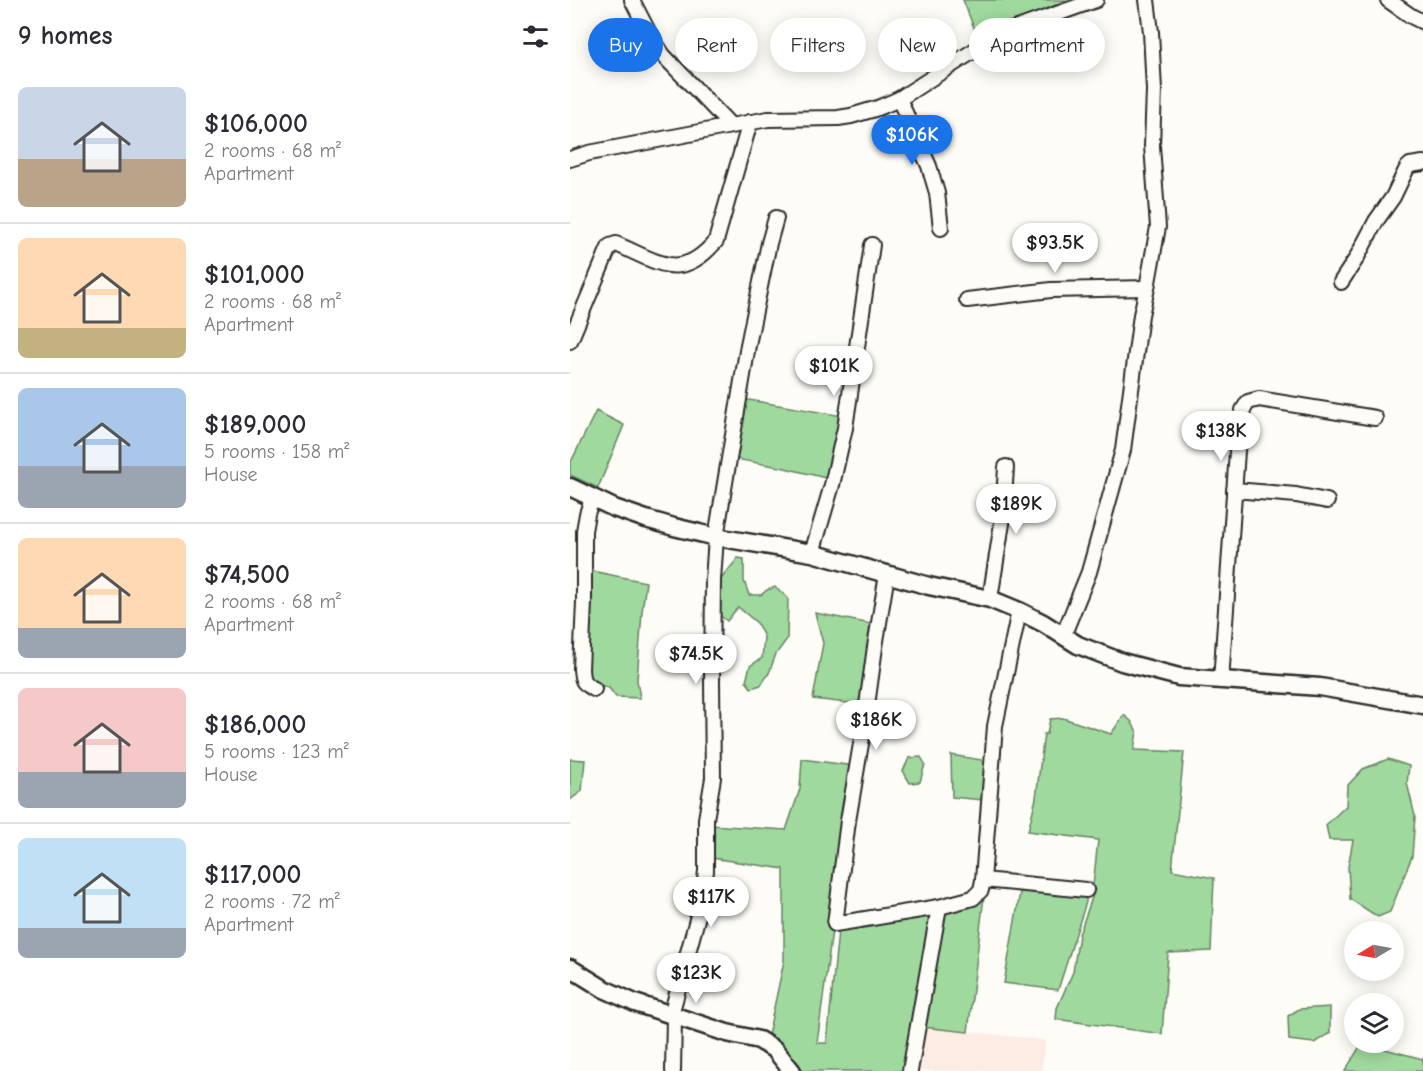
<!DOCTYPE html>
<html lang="en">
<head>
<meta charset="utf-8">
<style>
	:root { --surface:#fff; --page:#f7f7f7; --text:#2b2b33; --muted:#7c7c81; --line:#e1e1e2; --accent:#1a73e8 }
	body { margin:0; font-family:"Comic Neue",sans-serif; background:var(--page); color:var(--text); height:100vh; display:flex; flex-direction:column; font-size:22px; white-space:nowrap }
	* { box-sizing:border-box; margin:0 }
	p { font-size:20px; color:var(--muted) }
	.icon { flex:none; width:33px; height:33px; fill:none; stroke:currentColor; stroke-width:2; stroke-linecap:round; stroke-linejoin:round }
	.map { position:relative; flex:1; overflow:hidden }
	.side { display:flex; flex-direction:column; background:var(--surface); width:570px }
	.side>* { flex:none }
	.guide { position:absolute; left:18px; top:18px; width:570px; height:54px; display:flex; gap:12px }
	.needle { width:39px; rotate:260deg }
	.buttons { position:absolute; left:774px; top:921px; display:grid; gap:12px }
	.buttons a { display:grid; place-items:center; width:60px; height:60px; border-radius:50%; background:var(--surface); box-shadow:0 3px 15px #0003; font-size:30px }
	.price { position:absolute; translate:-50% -51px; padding:0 14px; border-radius:21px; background:#fff; color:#222; font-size:20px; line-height:39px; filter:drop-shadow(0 2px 3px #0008) }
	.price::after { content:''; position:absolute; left:50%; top:36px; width:18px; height:14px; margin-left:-9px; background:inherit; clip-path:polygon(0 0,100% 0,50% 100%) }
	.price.selected { background:var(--accent); color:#fff }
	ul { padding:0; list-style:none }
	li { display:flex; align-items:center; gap:18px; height:150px; padding:0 18px }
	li+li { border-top:2px solid var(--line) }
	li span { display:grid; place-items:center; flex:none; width:168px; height:120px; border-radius:9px; color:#555 }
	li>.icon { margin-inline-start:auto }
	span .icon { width:72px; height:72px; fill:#fffc; stroke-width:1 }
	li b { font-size:26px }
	h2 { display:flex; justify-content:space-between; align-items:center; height:72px; padding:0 18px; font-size:26px }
	.pill { padding:0 21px; border-radius:27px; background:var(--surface); box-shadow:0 3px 15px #0003; font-size:21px; line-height:54px }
	.pill.selected { background:var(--accent); color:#fff }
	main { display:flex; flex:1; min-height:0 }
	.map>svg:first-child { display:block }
	.built { fill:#fdece3 }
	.green { fill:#a0d99e; stroke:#668264; stroke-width:1.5 }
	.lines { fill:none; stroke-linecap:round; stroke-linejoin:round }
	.minor-casing { stroke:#2b2b2b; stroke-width:18 }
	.tertiary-casing { stroke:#2b2b2b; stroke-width:21 }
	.minor { stroke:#fdfcf7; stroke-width:14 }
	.tertiary { stroke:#fdfcf7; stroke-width:16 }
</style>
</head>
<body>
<main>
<section class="side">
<h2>9 homes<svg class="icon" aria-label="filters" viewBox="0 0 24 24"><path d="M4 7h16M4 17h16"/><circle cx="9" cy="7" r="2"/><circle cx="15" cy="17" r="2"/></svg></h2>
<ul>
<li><span style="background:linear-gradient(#c9d6e8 60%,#b9a48a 0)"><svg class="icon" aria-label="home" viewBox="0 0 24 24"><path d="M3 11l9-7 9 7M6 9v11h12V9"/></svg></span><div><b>$106,000</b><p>2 rooms · 68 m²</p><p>Apartment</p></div></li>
<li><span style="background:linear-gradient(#ffd9b3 75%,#c2b280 0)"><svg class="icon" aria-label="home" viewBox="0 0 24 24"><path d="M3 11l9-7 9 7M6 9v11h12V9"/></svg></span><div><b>$101,000</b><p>2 rooms · 68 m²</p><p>Apartment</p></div></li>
<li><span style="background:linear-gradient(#a9c7e8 65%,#9aa5b1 0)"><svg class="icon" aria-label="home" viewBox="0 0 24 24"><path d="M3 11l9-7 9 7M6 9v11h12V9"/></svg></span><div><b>$189,000</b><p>5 rooms · 158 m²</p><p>House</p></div></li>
<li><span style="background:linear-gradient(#ffd9b3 75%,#9aa5b1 0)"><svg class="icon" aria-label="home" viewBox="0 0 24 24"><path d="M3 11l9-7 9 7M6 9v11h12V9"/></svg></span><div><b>$74,500</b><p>2 rooms · 68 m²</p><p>Apartment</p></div></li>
<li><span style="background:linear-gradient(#f6c9c9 70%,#9aa5b1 0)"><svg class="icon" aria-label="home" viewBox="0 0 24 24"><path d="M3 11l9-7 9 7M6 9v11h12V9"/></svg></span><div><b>$186,000</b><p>5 rooms · 123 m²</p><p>House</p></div></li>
<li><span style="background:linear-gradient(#bfe0f5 75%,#9aa5b1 0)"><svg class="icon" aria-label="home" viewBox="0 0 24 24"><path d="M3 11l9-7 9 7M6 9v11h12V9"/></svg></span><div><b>$117,000</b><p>2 rooms · 72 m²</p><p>Apartment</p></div></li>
</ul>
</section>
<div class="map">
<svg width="853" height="1071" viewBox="0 0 853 1071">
	<rect width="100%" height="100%" fill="#fdfcf7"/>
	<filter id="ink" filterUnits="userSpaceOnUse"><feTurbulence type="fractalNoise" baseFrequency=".0167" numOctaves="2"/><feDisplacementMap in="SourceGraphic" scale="12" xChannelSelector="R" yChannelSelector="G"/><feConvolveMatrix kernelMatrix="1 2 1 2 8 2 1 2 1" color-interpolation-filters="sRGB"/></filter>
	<g filter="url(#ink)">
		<polygon class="built" points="352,1027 476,1040 471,1071 345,1071"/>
		<g class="green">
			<polygon points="393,0 497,0 408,38"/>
			<polygon points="173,399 273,416 260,479 215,468 166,459"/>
			<polygon points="26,411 54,425 28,488 0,475 0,464"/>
			<polygon points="168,558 174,559 174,581 179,595 191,595 197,590 205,587 218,598 217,639 206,654 199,673 191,685 181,688 176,681 180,666 192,658 194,637 187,623 168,607 157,621 145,612 138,604 151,579"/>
			<polygon points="17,570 76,582 72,612 67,680 70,698 46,697 39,688 23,683 17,677"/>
			<polygon points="245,613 307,625 295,705 243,699 253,643"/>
			<polygon points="554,715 561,721 567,732 564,750 614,752 602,870 644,878 641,951 598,953 592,1034 486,1019 487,1008 503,972 509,935 525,889 523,886 528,840 458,831 466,798 474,734 477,734 480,719 493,718 541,734"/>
			<polygon points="381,755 418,761 413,800 382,797"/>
			<polygon points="351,757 355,764 350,782 340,783 333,771 339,758"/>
			<polygon points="0,759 15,760 12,791 0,800"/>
			<polygon points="232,759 284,766 247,1043 257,1043 268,931 366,910 337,1047 334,1071 226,1071 197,1040 214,961 214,869 142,858 141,825 216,830 230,789"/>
			<polygon points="818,759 839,766 837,783 845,816 842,856 820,912 808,917 780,899 778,867 783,840 759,840 756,825 776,806 777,786 793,769"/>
			<polygon points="451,887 516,896 516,902 488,990 434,983"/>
			<polygon points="414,896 398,1032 352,1027 373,906"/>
			<polygon points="760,1007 760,1033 744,1043 719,1040 718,1016 729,1009"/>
			<polygon points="792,1043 853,1059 853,1071 775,1071"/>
		</g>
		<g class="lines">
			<defs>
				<g id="minor">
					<polyline points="62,0 79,33 93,55 161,126"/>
					<polyline points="818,0 841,16 853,22"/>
					<polyline points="329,99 359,166 367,193 371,228"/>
					<polyline points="0,159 19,153 198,119 268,118 281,116 308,108 329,99 419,41 439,31 526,0"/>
					<polyline points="771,282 786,259 806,221 823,197 837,168 840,165 853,163"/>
					<polyline points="397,300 481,290 577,288"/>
					<path d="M0 341 38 250 40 246 46 244C89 262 110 283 146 241L180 122"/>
					<polyline points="664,490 726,495 757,501"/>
					<path d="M22 498 17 514 14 531V602L11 669C12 682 13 683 24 689"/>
					<polyline points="242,553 262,485 275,428 302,245"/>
					<polyline points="317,574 305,647 295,720 278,821 265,924 369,907 403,898 411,890 413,880 425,726 449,611"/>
					<polyline points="420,599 433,517 436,467"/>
					<polyline points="493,636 519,572 553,450 571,315 577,288 588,227 582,146 584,90 581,32 577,0"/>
					<polyline points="651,681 667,451 673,410 678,402 689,399 805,418"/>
					<polyline points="413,880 516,890"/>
					<polyline points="101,1015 132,901 136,871 136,819 143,778 142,682 143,580 146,537 178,345 199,243 206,218"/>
					<polyline points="103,1071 104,1017"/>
					<polyline points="340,1071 369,907"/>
				</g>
				<g id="tertiary">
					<polyline points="0,487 44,508 76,519 104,527 146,537 242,553 359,586 420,599 449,611 473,623 508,645 552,662 609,677 750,687 853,705"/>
					<polyline points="0,968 34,989 65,1003 157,1033 189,1040 205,1050 222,1071"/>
				</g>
			</defs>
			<use href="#minor" class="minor-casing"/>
			<use href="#tertiary" class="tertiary-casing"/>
			<use href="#minor" class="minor"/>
			<use href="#tertiary" class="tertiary"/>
		</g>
	</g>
</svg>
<div class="buttons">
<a><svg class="needle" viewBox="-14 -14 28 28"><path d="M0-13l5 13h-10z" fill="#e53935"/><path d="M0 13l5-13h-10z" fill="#7c7c81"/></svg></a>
<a><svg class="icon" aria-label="layers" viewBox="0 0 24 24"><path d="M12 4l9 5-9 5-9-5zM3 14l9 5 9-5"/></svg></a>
</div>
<b class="price selected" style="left:342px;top:166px">$106K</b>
<b class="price" style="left:485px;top:274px">$93.5K</b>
<b class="price" style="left:264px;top:397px">$101K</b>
<b class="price" style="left:651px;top:462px">$138K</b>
<b class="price" style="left:446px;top:535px">$189K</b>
<b class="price" style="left:126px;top:685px">$74.5K</b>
<b class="price" style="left:306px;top:751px">$186K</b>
<b class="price" style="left:141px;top:928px">$117K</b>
<b class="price" style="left:126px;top:1004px">$123K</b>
<div class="guide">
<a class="pill selected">Buy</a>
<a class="pill">Rent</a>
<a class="pill">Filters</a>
<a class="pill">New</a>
<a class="pill">Apartment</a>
</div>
</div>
</main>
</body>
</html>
